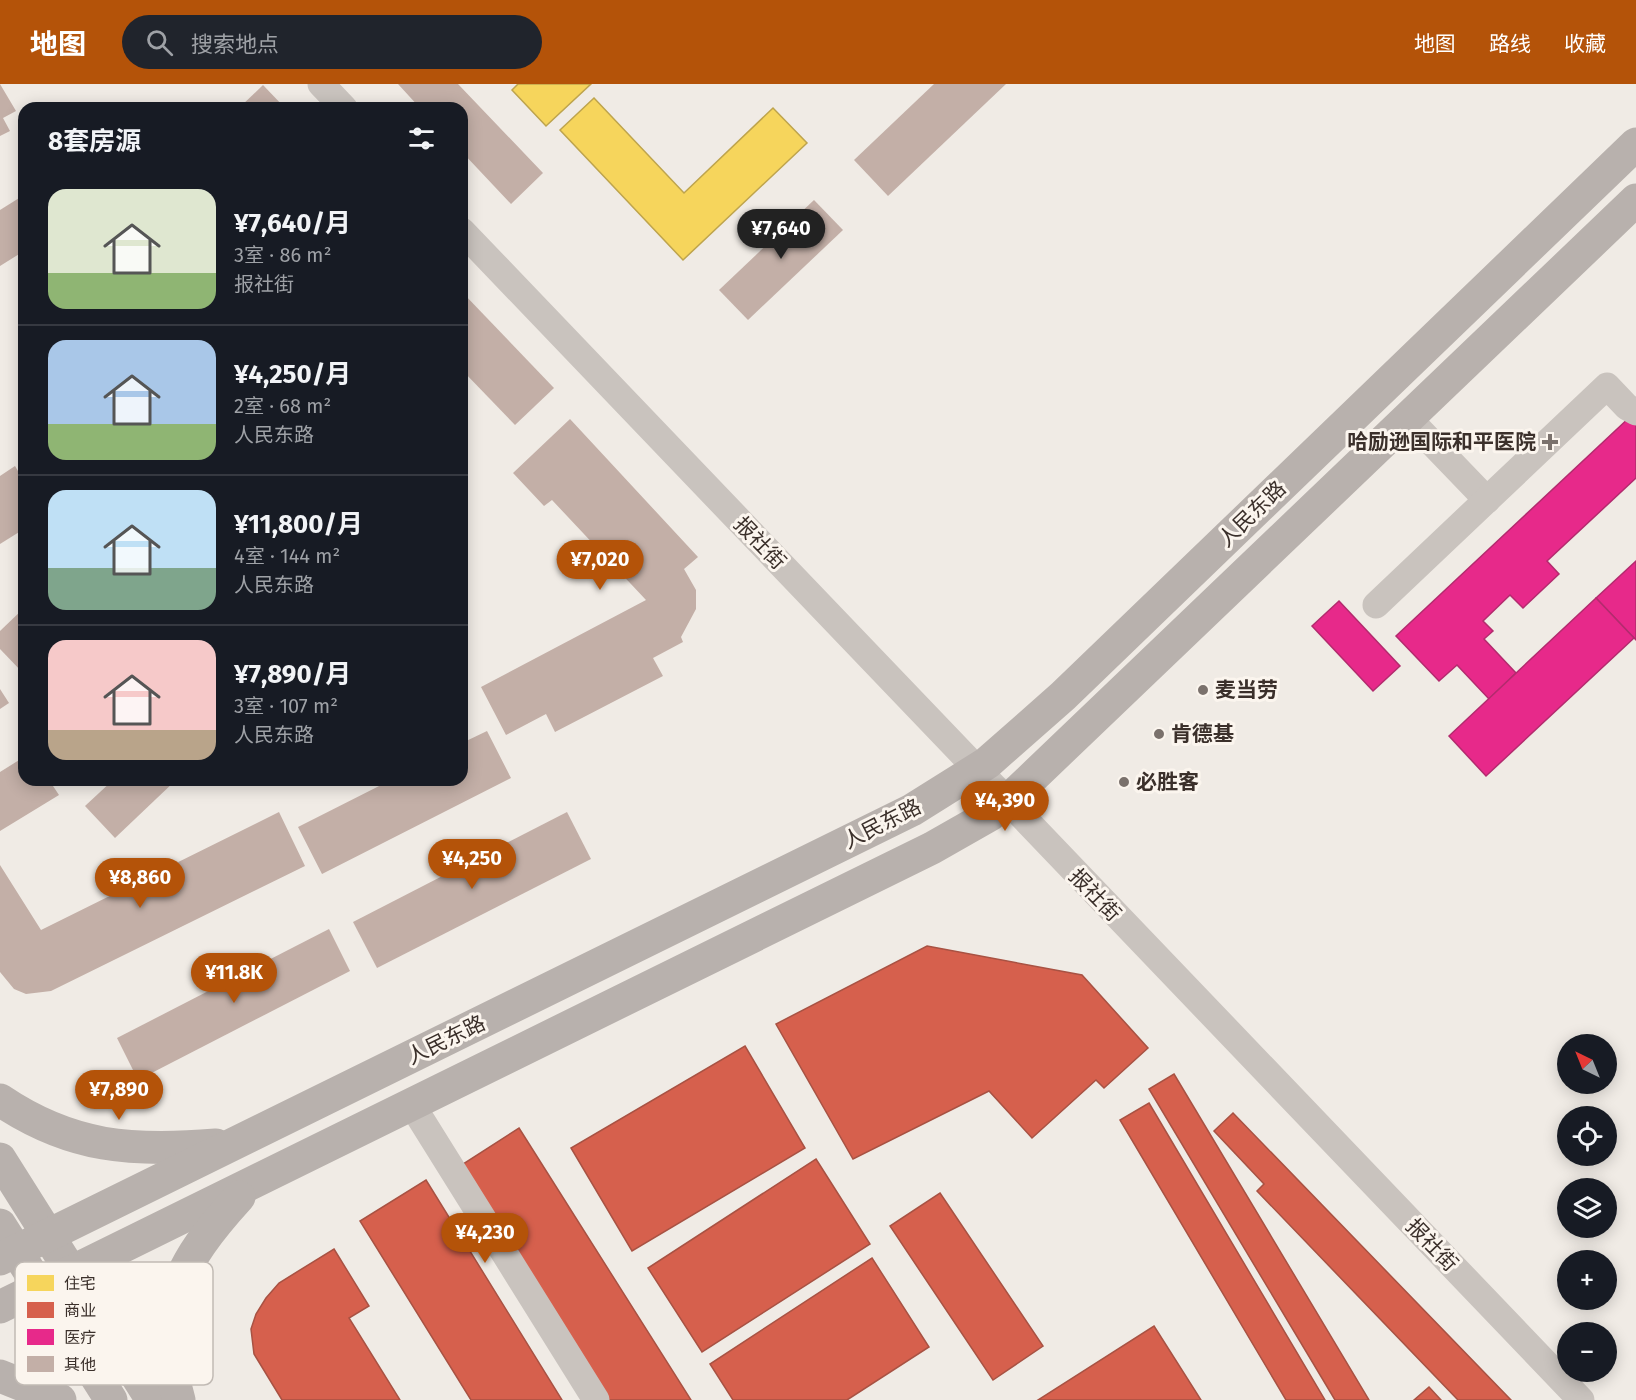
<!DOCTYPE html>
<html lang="zh">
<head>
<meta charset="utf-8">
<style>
	:root { --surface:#171b24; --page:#20242c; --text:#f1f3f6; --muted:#9ea1a6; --line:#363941; --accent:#b45309 }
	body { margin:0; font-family:"Fira Sans","Noto Sans SC",sans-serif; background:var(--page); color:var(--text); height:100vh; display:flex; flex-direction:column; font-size:22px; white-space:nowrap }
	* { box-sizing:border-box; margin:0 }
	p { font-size:20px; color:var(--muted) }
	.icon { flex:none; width:33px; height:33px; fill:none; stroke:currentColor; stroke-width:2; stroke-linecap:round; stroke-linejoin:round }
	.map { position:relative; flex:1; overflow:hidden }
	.side { position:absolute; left:18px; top:18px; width:450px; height:684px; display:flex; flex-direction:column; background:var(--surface); border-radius:18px; box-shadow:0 3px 15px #0003 }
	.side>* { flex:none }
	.needle { width:39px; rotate:317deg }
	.controls { position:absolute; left:1557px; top:950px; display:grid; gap:12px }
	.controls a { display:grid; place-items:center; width:60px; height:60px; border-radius:50%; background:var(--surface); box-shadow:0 3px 15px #0003; font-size:30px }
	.price { position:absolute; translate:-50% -51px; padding:0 14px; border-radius:21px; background:var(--accent); color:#fff; font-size:20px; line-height:39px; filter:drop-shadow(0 2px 3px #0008) }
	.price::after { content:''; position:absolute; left:50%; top:36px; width:18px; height:14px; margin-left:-9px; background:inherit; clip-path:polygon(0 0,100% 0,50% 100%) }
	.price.selected { background:#222; color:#fff }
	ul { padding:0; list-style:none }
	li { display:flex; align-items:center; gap:18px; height:150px; padding:0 30px }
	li+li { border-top:2px solid var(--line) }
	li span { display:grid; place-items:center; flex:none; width:168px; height:120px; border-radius:18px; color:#555 }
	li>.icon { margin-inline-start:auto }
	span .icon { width:72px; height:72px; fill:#fffc; stroke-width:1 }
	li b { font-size:26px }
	h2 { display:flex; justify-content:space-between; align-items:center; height:72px; padding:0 30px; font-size:26px }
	header { display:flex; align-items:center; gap:36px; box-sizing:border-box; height:84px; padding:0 30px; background:var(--accent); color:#fff }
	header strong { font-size:28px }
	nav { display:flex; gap:33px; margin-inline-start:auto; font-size:21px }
	.search { width:420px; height:54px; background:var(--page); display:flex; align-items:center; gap:15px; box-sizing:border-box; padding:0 21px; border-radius:33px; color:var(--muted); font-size:22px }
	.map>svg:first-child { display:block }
	.homes { fill:#f6d55c; stroke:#bea44d; stroke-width:1.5 }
	.shops { fill:#d6604d; stroke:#a85243; stroke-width:1.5 }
	.health { fill:#e7298a; stroke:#b32b6e; stroke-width:1.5 }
	.building { fill:#c3afa7 }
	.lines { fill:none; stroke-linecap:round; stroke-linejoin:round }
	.minor { stroke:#c9c3be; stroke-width:27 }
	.major { stroke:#b8b1ad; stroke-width:33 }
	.poi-dot { fill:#7a716c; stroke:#fbf5ee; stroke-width:2 }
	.labels { text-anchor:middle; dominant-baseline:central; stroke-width:6; stroke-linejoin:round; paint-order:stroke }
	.poi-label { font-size:21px; font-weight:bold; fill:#3b302b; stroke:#fbf5ee; text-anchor:start }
	.street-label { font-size:21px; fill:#3b302b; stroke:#fbf5ee }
	.key { fill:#fbf5ee; stroke:#c1bab4; stroke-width:1.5 }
	.key-label { font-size:16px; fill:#3b302b }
</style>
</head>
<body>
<header>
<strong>地图</strong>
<div class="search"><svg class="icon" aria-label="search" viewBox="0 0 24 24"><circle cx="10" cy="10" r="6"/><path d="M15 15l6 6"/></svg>搜索地点</div>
<nav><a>地图</a><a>路线</a><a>收藏</a></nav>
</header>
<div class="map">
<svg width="1636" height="1316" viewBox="0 0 1636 1316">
	<rect width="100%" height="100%" fill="#f0ebe5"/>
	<g class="homes">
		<polygon points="518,0 591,0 546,42 512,6"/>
		<polygon points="594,14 684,109 773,24 807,59 683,176 560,46"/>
	</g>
	<g class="shops">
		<polygon points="927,862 1082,891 1148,964 1104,1004 1096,996 1032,1054 989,1007 853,1075 776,940"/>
		<polygon points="745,962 805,1064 632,1167 571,1064"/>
		<polygon points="1174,990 1369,1316 1335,1316 1149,1005"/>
		<polygon points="1149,1019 1325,1316 1286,1316 1120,1036"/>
		<polygon points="1233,1029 1511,1316 1458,1316 1257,1107 1264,1100 1214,1047"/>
		<polygon points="519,1044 691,1316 608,1316 460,1082"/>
		<polygon points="816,1075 870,1160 702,1268 648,1184"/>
		<polygon points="426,1096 562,1316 471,1316 360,1137"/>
		<polygon points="940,1109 1043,1262 993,1296 890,1142"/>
		<polygon points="334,1165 369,1222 349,1234 400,1316 282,1316 254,1270 251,1245 256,1230 266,1214 279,1199"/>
		<polygon points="872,1174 929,1263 847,1316 733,1316 710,1280"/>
		<polygon points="1154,1242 1201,1316 1038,1316"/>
		<polygon points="1429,1303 1441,1316 1414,1316"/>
	</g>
	<g class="health">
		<polygon points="1632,331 1636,335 1636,394 1547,477 1559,490 1523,524 1510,511 1483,537 1493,547 1484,555 1516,589 1489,615 1457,581 1439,597 1396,552"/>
		<polygon points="1636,477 1636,556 1596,514"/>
		<polygon points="1596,514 1634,554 1486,692 1449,652"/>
		<polygon points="1339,517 1400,582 1373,607 1312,542"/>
	</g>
	<g class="building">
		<polygon points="0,0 16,27 3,34 10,47 0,52"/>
		<polygon points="398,0 458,0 543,89 511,120 462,68 462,24 420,24"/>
		<polygon points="934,0 1006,0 888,112 854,76"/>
		<polygon points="263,1 285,24 239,24"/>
		<polygon points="24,111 24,167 0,182 0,126"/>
		<polygon points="814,116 843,146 748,236 719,206"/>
		<polygon points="462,208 554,304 515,341 462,286"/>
		<polygon points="570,335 698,473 684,485 696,506 696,525 681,553 683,558 653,574 663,592 555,648 546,630 506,651 481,603 646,516 552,416 544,422 513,389"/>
		<polygon points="15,382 24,397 24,445 0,460 0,392"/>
		<polygon points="24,524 24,590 0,565 0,547"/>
		<polygon points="0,605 9,619 0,625"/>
		<polygon points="487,647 511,694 322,790 298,743 391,696 462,696 462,659"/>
		<polygon points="24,673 24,696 49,696 59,711 0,747 0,688"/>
		<polygon points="113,696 176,696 115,754 85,722"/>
		<polygon points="279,728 305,782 51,907 26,910 14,905 0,888 0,781 41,846"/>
		<polygon points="567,728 591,775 377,884 353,838"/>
		<polygon points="329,845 350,887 138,996 117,954"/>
	</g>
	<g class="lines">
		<g class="minor">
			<polyline points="321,0 344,24"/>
			<polyline points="462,147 1581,1316"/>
			<polyline points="1409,335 1487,416"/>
			<polyline points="1376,521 1607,302 1627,323 1636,328"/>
			<polyline points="412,1021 596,1316"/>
		</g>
		<g class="major">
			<path d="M0 1016C71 1064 133 1068 216 1061"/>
			<polyline points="0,1075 152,1316"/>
			<polyline points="0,1141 111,1316"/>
			<polyline points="0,1175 912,726 987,679 1063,612 1636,60"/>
			<polyline points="0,1223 932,764 990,731 1017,708 1636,116"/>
			<polyline points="0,1292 60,1316"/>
			<path d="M179 1316C153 1226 179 1179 239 1113"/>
		</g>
	</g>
	<g class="poi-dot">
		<path d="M1547 349h6v6h6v6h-6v6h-6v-6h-6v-6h6z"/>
		<circle cx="1203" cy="606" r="6"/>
		<circle cx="1159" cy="650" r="6"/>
		<circle cx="1124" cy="698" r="6"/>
	</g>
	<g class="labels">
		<g class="poi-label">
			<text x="1536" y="358" text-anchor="end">哈励逊国际和平医院</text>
			<text x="1215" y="606">麦当劳</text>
			<text x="1171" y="650">肯德基</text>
			<text x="1136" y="698">必胜客</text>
		</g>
		<g class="street-label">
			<text transform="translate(1252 430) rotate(-44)">人民东路</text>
			<text transform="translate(760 459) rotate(46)">报社街</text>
			<text transform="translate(882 740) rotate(-27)">人民东路</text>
			<text transform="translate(1095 811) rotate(46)">报社街</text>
			<text transform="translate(446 956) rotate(-26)">人民东路</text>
			<text transform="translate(1432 1161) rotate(46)">报社街</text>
		</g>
	</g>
	<rect x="15" y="1178" width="198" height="123" rx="9" class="key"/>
	<rect x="27" y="1191" width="27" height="16" fill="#f6d55c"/>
	<rect x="27" y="1218" width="27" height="16" fill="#d6604d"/>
	<rect x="27" y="1245" width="27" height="16" fill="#e7298a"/>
	<rect x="27" y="1272" width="27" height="16" fill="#c3afa7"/>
	<g class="key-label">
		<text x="64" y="1205">住宅</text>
		<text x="64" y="1232">商业</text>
		<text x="64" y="1259">医疗</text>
		<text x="64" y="1286">其他</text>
	</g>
</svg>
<div class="controls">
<a><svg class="needle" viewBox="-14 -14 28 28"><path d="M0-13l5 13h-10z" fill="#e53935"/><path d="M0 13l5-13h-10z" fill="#9ea1a6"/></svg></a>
<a><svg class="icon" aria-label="locate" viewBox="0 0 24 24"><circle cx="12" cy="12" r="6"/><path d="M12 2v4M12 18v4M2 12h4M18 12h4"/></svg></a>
<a><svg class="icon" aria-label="layers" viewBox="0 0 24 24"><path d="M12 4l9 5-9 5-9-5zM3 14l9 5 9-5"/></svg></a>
<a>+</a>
<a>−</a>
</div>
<b class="price selected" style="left:781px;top:176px">¥7,640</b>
<b class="price" style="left:600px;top:507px">¥7,020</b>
<b class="price" style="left:1005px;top:748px">¥4,390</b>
<b class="price" style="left:472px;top:806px">¥4,250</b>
<b class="price" style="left:140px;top:825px">¥8,860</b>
<b class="price" style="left:234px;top:920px">¥11.8K</b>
<b class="price" style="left:119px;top:1037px">¥7,890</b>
<b class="price" style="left:485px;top:1180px">¥4,230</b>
<section class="side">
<h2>8套房源<svg class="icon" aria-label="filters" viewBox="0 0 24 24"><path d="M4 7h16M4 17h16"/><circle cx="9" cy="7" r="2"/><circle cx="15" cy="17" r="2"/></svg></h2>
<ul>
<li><span style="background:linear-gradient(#dfe7d0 70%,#8fb573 0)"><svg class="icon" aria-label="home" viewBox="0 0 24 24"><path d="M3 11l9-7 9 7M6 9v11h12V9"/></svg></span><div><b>¥7,640/月</b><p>3室 · 86 m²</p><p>报社街</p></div></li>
<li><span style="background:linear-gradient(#a9c7e8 70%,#8fb573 0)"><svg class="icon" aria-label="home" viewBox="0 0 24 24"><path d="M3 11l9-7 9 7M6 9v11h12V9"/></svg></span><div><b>¥4,250/月</b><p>2室 · 68 m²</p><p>人民东路</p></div></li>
<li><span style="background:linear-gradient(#bfe0f5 65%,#7fa58c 0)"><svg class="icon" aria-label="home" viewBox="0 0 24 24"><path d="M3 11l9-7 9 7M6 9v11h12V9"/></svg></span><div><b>¥11,800/月</b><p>4室 · 144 m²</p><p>人民东路</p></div></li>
<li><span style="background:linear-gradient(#f6c9c9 75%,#b9a48a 0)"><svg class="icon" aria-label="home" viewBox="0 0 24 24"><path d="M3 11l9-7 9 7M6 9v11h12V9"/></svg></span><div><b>¥7,890/月</b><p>3室 · 107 m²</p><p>人民东路</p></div></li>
</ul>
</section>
</div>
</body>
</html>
